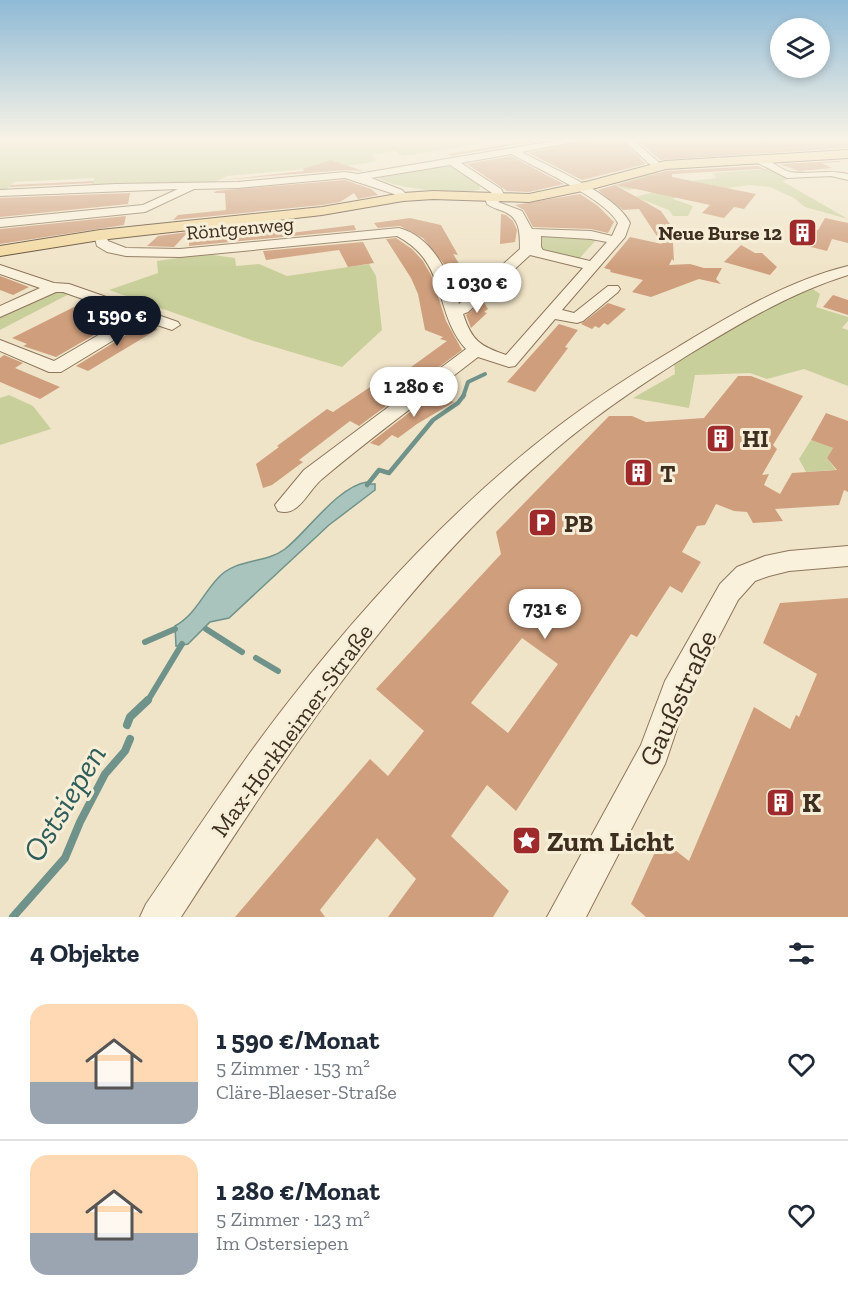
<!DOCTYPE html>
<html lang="de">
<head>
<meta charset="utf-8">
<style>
	:root { --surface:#fff; --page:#f2f2f3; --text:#1f2937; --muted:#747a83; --line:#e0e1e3; --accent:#111827 }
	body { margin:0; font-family:"Zilla Slab",serif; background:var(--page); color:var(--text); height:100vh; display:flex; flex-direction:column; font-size:22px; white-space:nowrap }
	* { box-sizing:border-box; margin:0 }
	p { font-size:20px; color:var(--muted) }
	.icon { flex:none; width:33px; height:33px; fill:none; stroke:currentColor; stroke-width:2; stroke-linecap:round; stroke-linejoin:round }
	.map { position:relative; height:917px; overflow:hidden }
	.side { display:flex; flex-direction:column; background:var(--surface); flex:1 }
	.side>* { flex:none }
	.tools { position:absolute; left:770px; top:18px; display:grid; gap:12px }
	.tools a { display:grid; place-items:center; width:60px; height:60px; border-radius:50%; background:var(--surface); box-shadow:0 3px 9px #0003; font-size:30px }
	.price { position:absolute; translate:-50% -51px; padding:0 14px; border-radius:21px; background:#fff; color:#222; font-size:20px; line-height:39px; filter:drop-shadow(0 2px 3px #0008) }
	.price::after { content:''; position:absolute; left:50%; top:36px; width:18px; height:14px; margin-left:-9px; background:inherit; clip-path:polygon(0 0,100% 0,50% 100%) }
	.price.on { background:var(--accent); color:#fff }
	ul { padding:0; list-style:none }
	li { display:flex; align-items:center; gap:18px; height:150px; padding:0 30px }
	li+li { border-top:2px solid var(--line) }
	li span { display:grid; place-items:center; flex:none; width:168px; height:120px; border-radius:18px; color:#555 }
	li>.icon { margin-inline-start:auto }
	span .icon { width:72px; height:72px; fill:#fffc; stroke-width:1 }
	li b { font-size:26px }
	h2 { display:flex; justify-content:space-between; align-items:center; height:72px; padding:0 30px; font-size:26px }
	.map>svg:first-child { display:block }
	.green { fill:#c9cf9b }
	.water { fill:#a9c4bc; stroke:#6f938a; stroke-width:1.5 }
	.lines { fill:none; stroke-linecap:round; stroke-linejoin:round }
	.stream-far3 { stroke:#6f938a; stroke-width:4 }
	.stream-far2 { stroke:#6f938a; stroke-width:4.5 }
	.stream-far1 { stroke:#6f938a; stroke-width:6 }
	.stream { stroke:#6f938a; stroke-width:8 }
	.building { fill:#cf9f7d; fill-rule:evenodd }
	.minor-casing { stroke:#8d765c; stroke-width:2 }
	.major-casing { stroke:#5b4430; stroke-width:2 }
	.minor { fill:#faf1dc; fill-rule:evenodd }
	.major { fill:#f3d9a0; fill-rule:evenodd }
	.labels { text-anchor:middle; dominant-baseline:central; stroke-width:6; stroke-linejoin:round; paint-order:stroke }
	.far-street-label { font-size:20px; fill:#3d2e20; stroke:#f7eed8 }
	.far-poi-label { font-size:20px; font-weight:bold; fill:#3d2e20; stroke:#f7eed8; text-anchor:end }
	.poi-label { font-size:24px; font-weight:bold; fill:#3d2e20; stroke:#f7eed8; text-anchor:start }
	.street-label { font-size:24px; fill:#3d2e20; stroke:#f7eed8 }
	.near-street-label { font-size:28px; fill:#3d2e20; stroke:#f7eed8 }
	.near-poi-label { font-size:28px; font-weight:bold; fill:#3d2e20; stroke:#f7eed8; text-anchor:start }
	.near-water-label { font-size:32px; font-style:italic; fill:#2f5d5a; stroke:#f7eed8 }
</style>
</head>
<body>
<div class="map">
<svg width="848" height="917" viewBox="0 0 848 917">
	<rect width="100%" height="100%" fill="#f0e4c8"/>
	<g class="green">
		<polygon points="0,139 472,139 480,144 403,156 395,151 372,155 377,160 363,164 227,176 213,183 90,186 95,178 14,182 6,190 0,191"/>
		<path d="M443 166 451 167 479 185 480 189C462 197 393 188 378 178Z"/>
		<polygon points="770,169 788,179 782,181 848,219 805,207 794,198 770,187 750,185 721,189 683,190 673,199 693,206 688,216 673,216 669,210 635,197 657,191 648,186 628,190 614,185 656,171 681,182 716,178 713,173"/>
		<polygon points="538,235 597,239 577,261 545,253 537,247"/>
		<polygon points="206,254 235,258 236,266 259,264 287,276 369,264 376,276 382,330 342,367 254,341 109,290 158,273 157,261"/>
		<polygon points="810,287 820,294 816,307 848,317 848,321 842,328 848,330 848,386 804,369 767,379 750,373 695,375 689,408 633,398 675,374 674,363 761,310"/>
		<polygon points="63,290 71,293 0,330 0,309 43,291"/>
		<polygon points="9,395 33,406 51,429 0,445 0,398"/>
		<polygon points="811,440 833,448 827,458 836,470 843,473 842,475 832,470 806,472 799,459"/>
	</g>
	<path class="water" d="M367 482 368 484H375V490L329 525 229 618 210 622 188 644 176 646 175 626C196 614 202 595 218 578 236 558 265 564 285 549 308 531 337 487 367 482Z"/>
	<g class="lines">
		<polyline class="stream-far3" points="463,397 468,382 485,374"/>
		<polyline class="stream-far2" points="367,485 379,470 389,473 433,420 458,403 464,395"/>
		<g class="stream-far1">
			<polyline points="206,629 242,652"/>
			<polyline points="145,642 175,629"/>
			<polyline points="256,658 278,671"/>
			<polyline points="147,702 182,644"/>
		</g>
		<g class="stream">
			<polyline points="127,725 130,717 148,700"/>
			<polyline points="13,917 65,858 80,822 105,774 125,751 130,739"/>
		</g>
	</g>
	<g class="building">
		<polygon points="539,139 549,139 451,156 448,154"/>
		<polygon points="590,139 620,139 646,164 582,180 529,153"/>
		<polygon points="636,139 848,139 848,148 660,160"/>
		<polygon points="511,156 552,178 564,184 529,192 507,191 467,164"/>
		<polygon points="331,160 363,171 345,170 221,180 304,171 303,169"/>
		<polygon points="839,161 842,162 821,163 832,168 799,171 779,164"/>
		<polygon points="758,166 772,173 760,169 672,174 672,177 756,194 744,209 734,207 724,218 702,213 710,205 617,185 666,171"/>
		<polygon points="345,180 371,189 378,195 358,199 354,193 340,202 322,205 173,220 178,215 226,210 225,193 214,193 216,191"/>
		<polygon points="94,181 93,183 9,187 11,185"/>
		<polygon points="615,185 661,211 672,227 674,261 672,259 669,265 690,264 704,268 722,268 716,279 721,284 699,279 651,297 632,292 643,280 610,272 611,270 604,268 630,237 662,244 639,209 623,210 598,190"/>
		<polygon points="130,193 128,204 0,217 0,198"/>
		<polygon points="580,194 598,206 614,222 608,233 591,229 533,227 524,210 515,205"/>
		<polygon points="501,214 506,215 513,221 517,230 515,242 500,244"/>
		<polygon points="126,216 124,225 0,244 0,229"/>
		<polygon points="410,218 441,225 458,255 453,254 474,287 460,300 447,268 423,238 400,226 378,228 374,223"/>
		<polygon points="825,218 848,223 848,243 832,239 827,251 799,244 808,228 818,230"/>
		<polygon points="278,222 283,234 354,225 356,230 189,246 189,232"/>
		<polygon points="188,232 174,247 147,246 158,236"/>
		<polygon points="396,238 412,249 423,261 431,275 446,321 462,350 359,426 350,421 299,460 303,462 272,485 263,488 256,464 279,447 277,446 327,409 333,412 382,379 389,383 447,341 440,339 443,337 425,330 418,294 411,278 386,239"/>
		<polygon points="363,242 374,263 348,267 339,250 266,260 263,251"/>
		<polygon points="741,245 755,253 762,253 777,267 770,275 724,262"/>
		<polygon points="0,276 8,279 29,287 13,295 0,290"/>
		<polygon points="833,295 848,300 848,315 823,307"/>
		<polygon points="483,301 488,309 484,312 487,313 471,328 466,315"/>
		<polygon points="84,302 125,317 56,357 23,346 27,344 12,338"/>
		<polygon points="608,303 626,309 608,325 604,323 599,328 595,326 592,329 581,324"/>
		<polygon points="144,324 158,329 88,371 76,366"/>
		<polygon points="559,324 578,330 565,347 568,348 535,392 507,382"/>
		<polygon points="4,355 23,363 15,368 60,387 40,399 0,382 0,358"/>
		<path d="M738 376H751L803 396 773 445 777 449 762 475 769 474 764 485 780 494 792 473 837 470 827 458 833 448 811 440 826 413 848 421V492L844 490 839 505 775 509 783 521 753 523 747 512 734 511 716 504 705 525 697 526 682 552 701 562 682 593 670 586 637 637 631 634 516 811 487 785 451 836 509 891 493 917H388L416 879 377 838 320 910 325 917H235L370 759 388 776 424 731 376 689 501 554 496 532 609 416H632L646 422 704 418ZM522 638 558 664 508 733 471 703Z"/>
		<polygon points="432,395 454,402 417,424 398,438 392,435 379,446 370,443"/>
		<polygon points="848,598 848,917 646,917 631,904 661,839 689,861 754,707 790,729 796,715 799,717 817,674 763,643 780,603"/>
	</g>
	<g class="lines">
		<defs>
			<g id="minor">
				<path d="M565 139H588L522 152C552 169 615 193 630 223L625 237 562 310 574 313 608 286H618L620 289 618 292 583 321 577 323 555 319 515 366 509 367 478 357C426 397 373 436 322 479 308 490 299 518 278 511L275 505 304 470 466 349C433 313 449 263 397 236L180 257 126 256 107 252 97 246 94 235 95 232H105L108 241 126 248 180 249 399 228C433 237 449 274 459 304L520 249C520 231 520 216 500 210 495 208 491 207 487 204L485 198 493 195 492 193 450 165 371 178 402 190 409 197 403 200 394 194 345 178 238 188 194 189 145 212 0 227V219L143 205 178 189 0 196V190L116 184 238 182 345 172 358 174ZM511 154C536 168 606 199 618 223L612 236 591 231 532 229 522 211 498 202 506 198 501 189 461 163ZM541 236 591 239 607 242 590 261 543 250 541 247ZM530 255 583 268 506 355C480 346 472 341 463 314L468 312Z"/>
				<polygon points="622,139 632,139 663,166 654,168"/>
				<path d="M754 157C768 155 777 169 790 172 808 175 826 169 848 174V180L831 176 787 178 754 161Z"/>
				<polygon points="0,265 54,283 69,284 178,322 180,325 172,330 145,321 61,372 49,372 0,351 0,340 54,361 131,316 63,292 56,292 0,317 0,306 40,288 0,274"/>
				<path d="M848 266V275C790 293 739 324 688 355 642 384 597 414 556 449 401 579 290 749 181 917H140L146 904C193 836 238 766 289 701 367 601 456 505 556 428 595 398 636 372 678 347 731 315 787 281 848 266Z"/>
				<polygon points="848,546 848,566 789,571 769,576 755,581 738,600 688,696 665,764 586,917 547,917 641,745 665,681 720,584 737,567 765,556 789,551"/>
			</g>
			<polygon id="major" points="848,150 848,158 666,169 592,189 529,202 433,199 403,201 322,215 100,240 0,256 0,246 100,230 322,207 403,193 433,191 529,194 590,181 665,161"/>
		</defs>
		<use href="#minor" class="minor-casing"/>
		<use href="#major" class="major-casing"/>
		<use href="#minor" class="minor"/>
		<use href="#major" class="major"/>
	</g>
	<linearGradient id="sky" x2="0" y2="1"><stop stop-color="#8fbad6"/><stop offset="0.52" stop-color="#f8f3e6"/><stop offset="1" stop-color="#f8f3e6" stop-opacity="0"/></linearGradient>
	<rect width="848" height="268" fill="url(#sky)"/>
	<defs>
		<symbol id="building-square" viewBox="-11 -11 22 22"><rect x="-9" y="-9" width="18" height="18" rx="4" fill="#9e2a2b" stroke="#f7eed8"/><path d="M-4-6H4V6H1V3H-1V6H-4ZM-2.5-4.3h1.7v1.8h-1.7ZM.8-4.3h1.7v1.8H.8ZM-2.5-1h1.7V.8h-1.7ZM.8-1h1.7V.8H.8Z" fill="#fff"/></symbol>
		<symbol id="parking-square" viewBox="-11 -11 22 22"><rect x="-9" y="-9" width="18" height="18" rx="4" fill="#9e2a2b" stroke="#f7eed8"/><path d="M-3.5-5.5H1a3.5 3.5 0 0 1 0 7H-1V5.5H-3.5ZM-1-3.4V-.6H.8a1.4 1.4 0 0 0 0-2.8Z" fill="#fff"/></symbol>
		<symbol id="sight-square" viewBox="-11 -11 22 22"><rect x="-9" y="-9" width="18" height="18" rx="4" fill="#9e2a2b" stroke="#f7eed8"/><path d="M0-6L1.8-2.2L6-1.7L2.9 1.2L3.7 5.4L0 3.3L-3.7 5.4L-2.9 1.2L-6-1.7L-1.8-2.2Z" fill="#fff"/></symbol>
	</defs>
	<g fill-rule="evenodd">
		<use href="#building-square" x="786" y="216" width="33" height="33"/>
		<use href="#building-square" x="704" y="422" width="33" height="33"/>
		<use href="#building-square" x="622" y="456" width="33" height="33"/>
		<use href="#parking-square" x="526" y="506" width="33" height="33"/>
		<use href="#building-square" x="764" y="786" width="33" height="33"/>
		<use href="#sight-square" x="510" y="824" width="33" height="33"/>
	</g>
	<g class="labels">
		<g class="far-street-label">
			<text transform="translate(240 228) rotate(-5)">Röntgenweg</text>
		</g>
		<g class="far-poi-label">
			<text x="782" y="233">Neue Burse 12</text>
		</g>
		<g class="poi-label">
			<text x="742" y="438">HI</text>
			<text x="660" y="473">T</text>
			<text x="564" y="523">PB</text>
		</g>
		<g class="street-label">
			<text transform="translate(292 730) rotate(-54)">Max-Horkheimer-Straße</text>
		</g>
		<g class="near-street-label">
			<text transform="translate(678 698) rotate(-65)">Gaußstraße</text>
		</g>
		<g class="near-poi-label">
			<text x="802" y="802">K</text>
			<text x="547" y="841">Zum Licht</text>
		</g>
		<g class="near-water-label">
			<text transform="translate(64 803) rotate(-59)">Ostsiepen</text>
		</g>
	</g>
</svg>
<div class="tools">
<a><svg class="icon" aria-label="layers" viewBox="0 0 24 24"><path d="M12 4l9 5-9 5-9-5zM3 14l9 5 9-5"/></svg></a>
</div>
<b class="price" style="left:477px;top:314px">1 030 €</b>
<b class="price on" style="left:117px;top:347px">1 590 €</b>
<b class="price" style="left:414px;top:418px">1 280 €</b>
<b class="price" style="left:545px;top:640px">731 €</b>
</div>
<section class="side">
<h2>4 Objekte<svg class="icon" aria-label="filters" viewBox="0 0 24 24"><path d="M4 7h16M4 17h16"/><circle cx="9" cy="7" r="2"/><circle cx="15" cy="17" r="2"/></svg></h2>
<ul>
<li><span style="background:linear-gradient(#ffd9b3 65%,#9aa5b1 0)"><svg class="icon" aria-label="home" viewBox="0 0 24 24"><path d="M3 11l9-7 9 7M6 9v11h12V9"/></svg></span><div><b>1 590 €/Monat</b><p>5 Zimmer · 153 m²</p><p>Cläre-Blaeser-Straße</p></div><svg class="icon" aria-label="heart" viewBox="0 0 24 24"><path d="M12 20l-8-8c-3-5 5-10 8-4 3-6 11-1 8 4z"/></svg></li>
<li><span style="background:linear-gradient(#ffd9b3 65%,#9aa5b1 0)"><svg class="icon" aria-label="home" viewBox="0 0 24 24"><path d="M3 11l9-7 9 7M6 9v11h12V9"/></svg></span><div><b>1 280 €/Monat</b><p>5 Zimmer · 123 m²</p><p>Im Ostersiepen</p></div><svg class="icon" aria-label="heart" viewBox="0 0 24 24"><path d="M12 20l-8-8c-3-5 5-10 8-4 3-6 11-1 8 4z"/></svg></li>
</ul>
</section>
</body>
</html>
